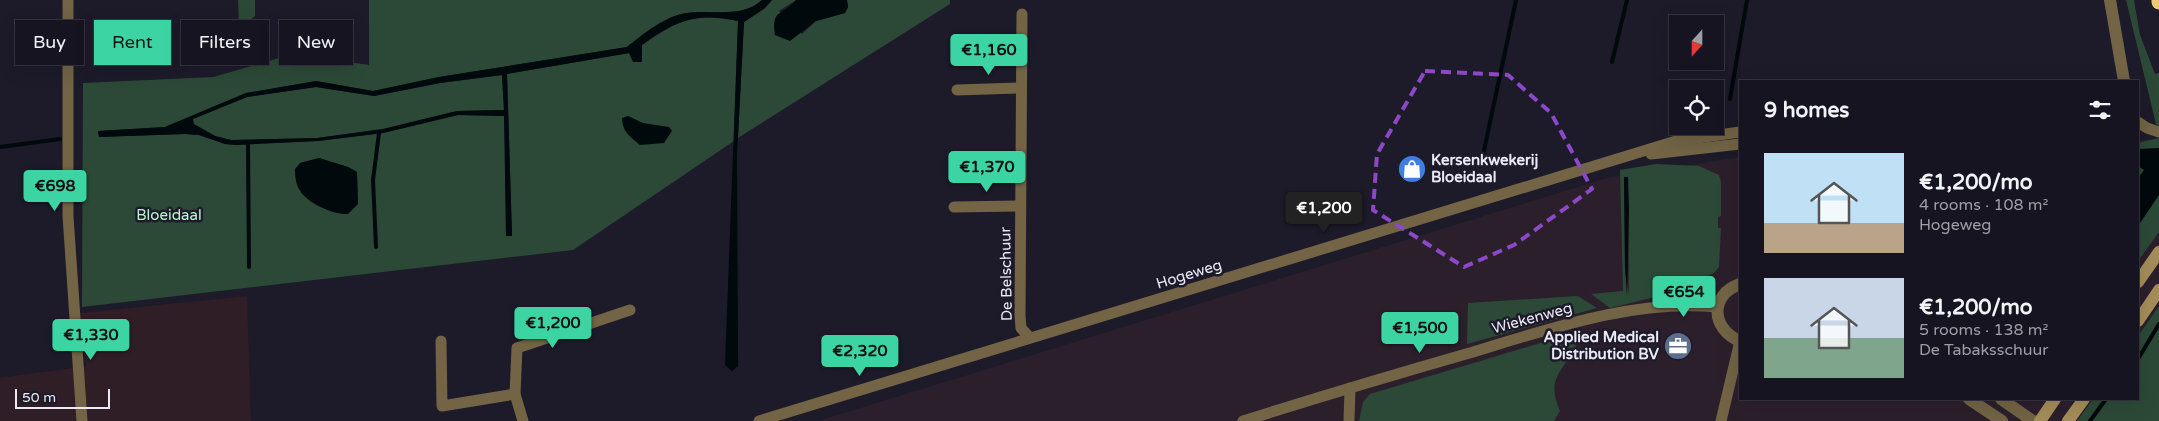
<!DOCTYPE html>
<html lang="en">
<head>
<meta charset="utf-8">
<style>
	:root { --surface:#161420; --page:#23212d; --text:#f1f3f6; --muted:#9e9ea5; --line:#35333e; --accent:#3dd4a3 }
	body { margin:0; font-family:"Varela Round",sans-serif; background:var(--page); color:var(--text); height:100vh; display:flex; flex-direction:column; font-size:19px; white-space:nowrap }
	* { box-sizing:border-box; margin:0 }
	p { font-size:16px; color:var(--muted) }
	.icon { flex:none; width:28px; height:28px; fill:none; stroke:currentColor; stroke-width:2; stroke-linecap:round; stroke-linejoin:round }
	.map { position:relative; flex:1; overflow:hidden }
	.side { position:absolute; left:1739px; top:80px; width:400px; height:320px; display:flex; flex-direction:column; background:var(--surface); border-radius:0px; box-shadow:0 5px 20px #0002,0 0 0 1px var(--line) }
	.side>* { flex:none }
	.banner { position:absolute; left:15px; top:20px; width:475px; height:45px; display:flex; gap:10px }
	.needle { width:32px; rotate:201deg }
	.fabs { position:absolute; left:1669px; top:15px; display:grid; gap:10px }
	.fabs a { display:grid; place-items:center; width:55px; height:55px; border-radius:0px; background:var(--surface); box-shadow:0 5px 20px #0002,0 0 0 1px var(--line); font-size:25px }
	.scale { position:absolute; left:15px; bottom:12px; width:95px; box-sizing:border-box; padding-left:5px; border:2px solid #eae9f5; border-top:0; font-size:14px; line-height:18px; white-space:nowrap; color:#eae9f5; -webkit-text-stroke:4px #1d1a2a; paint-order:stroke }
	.price { position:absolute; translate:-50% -42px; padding:0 11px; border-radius:5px; background:var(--accent); color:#111; font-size:16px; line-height:32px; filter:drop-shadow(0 1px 2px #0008) }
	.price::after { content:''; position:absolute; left:50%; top:30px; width:15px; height:11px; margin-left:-8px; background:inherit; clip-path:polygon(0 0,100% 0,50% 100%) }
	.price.current { background:#222; color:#fff }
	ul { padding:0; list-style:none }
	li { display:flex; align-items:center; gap:15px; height:125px; padding:0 25px }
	li span { display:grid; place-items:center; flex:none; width:140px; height:100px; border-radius:0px; color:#555 }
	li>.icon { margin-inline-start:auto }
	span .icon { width:60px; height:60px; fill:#fffc; stroke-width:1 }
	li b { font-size:21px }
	h2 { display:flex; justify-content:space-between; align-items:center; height:60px; padding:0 25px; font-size:21px }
	.tag { padding:0 18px; border-radius:0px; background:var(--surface); box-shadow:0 5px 20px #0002,0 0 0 1px var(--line); font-size:18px; line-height:45px }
	.tag.current { background:var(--accent); color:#111 }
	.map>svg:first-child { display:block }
	.commercial { fill:#2f1e25 }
	.industrial { fill:#2b1f2c }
	.green { fill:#2c4937; fill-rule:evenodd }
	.water { fill:#00090c; fill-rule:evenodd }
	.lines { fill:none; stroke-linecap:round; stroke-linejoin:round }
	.stream { stroke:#00090c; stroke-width:4 }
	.minor { stroke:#726445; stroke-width:11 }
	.tertiary { stroke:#726445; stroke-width:12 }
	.secondary { stroke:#a48d59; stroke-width:12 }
	.motorway { stroke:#edca76; stroke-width:15 }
	.marked { fill:none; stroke:#8c48c7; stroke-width:4; stroke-dasharray:10 6; stroke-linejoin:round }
	.labels { text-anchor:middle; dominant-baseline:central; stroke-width:5; stroke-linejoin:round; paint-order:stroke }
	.poi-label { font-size:15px; font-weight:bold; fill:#eae9f5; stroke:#1d1a2a; text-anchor:start }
	.park-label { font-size:15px; fill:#b9f5ce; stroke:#1d1a2a }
	.street-label { font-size:15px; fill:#eae9f5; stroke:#1d1a2a }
</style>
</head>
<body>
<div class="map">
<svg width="2159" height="421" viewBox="0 0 2159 421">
	<rect width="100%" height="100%" fill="#1d1a2a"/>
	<polygon class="commercial" points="247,296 251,421 0,421 0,378 86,366 80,313"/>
	<polygon class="industrial" points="2159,139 2159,421 818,421 1607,178 1740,157 1740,399 2138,399 2138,140"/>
	<g class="green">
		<polygon points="238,0 255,0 255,16 239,29"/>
		<path d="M369 0H762C741 19 713 9 687 13 665 16 644 33 627 47L439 77 373 91 316 81 246 93 165 127 98 131 99 137 185 134 199 135 225 144 236 145 318 141 383 133 458 115 505 116 506 236 512 235 507 74 630 53 642 61 641 46C676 20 695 12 738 21L734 141 573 250 82 307 83 83 213 77 293 54 369 65ZM319 158 348 167 357 172 358 204 344 214 318 204 301 193 300 163Z"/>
		<polygon points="772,0 796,0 779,11 802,34 816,21 845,13 848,7 847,0 950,0 950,4 738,138 744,22 765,8"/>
		<polygon points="2126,0 2134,0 2140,35 2155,74 2159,73 2159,126 2156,124"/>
		<polygon points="502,75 504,110 457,111 383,129 317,138 231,140 215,136 193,124 193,119 247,97 316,87 374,96 440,83"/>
		<polygon points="2159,138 2159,232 2138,261 2138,143"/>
		<path d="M1656 164 1699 166 1719 175 1721 182V216L1718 217V228H1721L1719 267 1714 273 1701 279 1699 283 1676 291V279L1669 281 1675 292 1610 308 1591 294 1623 291 1620 170ZM1624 177H1628L1629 296 1625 266Z"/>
		<polygon points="1578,296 1597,308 1467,344 1468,303"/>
		<polygon points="2159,306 2159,421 2077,421 2093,399 2138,399 2138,336"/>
		<path d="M1567 335H1570L1576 344 1575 349C1559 374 1547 381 1560 411L1554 421H1359L1363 402 1370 394Z"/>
	</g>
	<g class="water">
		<path d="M762 0H772L765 8 744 22 737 155 738 366 732 371 725 365 738 21C695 12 676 21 642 45V62H633L629 53 507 74 512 236H506L504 116 458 115 383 133 318 141 236 145 225 144 199 135 185 134 99 137 98 131 165 127 246 93 316 81 373 91 439 77 627 47C645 33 665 16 687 13 713 9 741 19 762 0ZM502 75 504 110 457 111 383 129 317 138 231 140 215 136 194 124 193 119 247 97 316 87 374 96 440 83Z"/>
		<path d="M796 0H847L848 7 845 13 816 21 790 41 775 35C771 8 783 16 796 0Z"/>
		<path d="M628 116 643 123 669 127 672 131 664 143 640 145C630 137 622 131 622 118Z"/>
		<polygon points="2159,148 2159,195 2138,226 2138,178 2144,170 2138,166 2138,149"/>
		<path d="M319 158 348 167 357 172 358 204 348 214C334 215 309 204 301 192 296 186 295 177 295 169L300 163Z"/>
		<polygon points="1624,177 1628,177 1629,211 1627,297 1625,266"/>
	</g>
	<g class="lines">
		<g class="stream">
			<polyline points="1612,62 1627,0"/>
			<polyline points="1730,99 1747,0"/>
			<polyline points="248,144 249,267"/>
			<polyline points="0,147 60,139"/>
			<polyline points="1482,160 1516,0"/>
			<polyline points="376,247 373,180 379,133"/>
			<polyline points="2138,359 2159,324"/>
			<polyline points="2090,421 2106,399"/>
		</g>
		<g class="minor">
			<polyline points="68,0 68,216 82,421"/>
			<polyline points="1022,14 1020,316 1021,328 1030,338"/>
			<polyline points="957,90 1021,88"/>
			<polyline points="2138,122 2147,128 2159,132"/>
			<polyline points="1651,154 1740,144"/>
			<polyline points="954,207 1020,206"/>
			<polyline points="441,341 442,406 515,394"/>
			<polyline points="523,421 515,394 517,348 630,310"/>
			<polyline points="759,421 1676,141 1740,132"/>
			<path d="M1243 421C1319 397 1396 374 1473 352 1552 328 1635 299 1718 307"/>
			<polyline points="1349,421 1350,388"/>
			<polyline points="1721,421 1740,341"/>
		</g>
		<g class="tertiary">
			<polyline points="2110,0 2124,81"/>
			<path d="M1740 284C1709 295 1711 329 1740 341"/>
			<polyline points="1969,399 2002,421"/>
			<polyline points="2001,399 2033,421"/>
		</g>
		<g class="secondary">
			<polyline points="2138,282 2159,252"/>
			<polyline points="2138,321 2159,290"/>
			<polyline points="2040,421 2055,399"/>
			<polyline points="2068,421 2084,399"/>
		</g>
		<polyline class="motorway" points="2159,0 2159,2"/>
	</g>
	<path class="marked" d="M1425 71 1508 75 1551 113 1592 189 1514 245 1464 267 1373 210 1377 154Z"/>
	<defs>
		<symbol id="shop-disc" viewBox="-11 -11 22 22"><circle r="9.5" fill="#3f7fe0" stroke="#1d1a2a"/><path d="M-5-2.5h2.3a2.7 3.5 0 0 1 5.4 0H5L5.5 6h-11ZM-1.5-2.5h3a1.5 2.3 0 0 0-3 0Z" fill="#fff"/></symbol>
		<symbol id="office-disc" viewBox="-11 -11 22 22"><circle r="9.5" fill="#5c6f8a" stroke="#1d1a2a"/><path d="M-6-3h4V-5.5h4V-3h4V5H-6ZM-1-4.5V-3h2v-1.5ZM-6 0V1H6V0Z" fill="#fff"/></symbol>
	</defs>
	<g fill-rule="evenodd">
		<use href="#shop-disc" x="1396" y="153" width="32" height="32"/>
		<use href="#office-disc" x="1662" y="330" width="32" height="32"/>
	</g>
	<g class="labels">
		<g class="poi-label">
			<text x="1431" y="160">Kersenkwekerij<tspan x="1431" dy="17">Bloeidaal</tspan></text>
			<text x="1659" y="337" text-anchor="end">Applied Medical<tspan x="1659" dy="17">Distribution BV</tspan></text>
		</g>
		<g class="park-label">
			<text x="169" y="215">Bloeidaal</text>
		</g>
		<g class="street-label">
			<text transform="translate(1006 274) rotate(-91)">De Belschuur</text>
			<text transform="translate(1189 274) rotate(-17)">Hogeweg</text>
			<text transform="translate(1532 318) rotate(-15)">Wiekenweg</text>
		</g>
	</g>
</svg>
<div class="fabs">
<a><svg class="needle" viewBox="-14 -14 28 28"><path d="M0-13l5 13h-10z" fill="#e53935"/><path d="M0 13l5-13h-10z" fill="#9e9ea5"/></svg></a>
<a><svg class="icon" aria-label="locate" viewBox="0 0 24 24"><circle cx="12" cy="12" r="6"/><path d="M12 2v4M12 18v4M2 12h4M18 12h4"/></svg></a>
</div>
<div class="scale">50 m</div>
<b class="price" style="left:989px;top:76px">€1,160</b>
<b class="price" style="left:987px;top:193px">€1,370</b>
<b class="price" style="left:55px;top:212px">€698</b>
<b class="price current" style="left:1324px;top:234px">€1,200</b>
<b class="price" style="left:1684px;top:318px">€654</b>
<b class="price" style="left:553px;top:349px">€1,200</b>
<b class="price" style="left:1420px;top:354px">€1,500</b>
<b class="price" style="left:91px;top:361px">€1,330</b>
<b class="price" style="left:860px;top:377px">€2,320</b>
<div class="banner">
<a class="tag">Buy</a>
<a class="tag current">Rent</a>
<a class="tag">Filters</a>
<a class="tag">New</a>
</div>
<section class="side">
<h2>9 homes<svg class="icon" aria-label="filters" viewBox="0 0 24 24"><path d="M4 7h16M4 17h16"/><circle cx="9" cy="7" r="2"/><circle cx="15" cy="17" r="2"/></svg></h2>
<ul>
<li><span style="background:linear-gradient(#bfe0f5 70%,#b9a48a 0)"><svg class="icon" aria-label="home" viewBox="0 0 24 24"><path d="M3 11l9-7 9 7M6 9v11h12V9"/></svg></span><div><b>€1,200/mo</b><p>4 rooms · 108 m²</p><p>Hogeweg</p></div></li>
<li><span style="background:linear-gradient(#c9d6e8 60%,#7fa58c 0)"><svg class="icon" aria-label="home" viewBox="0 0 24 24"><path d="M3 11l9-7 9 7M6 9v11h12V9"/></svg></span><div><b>€1,200/mo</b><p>5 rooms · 138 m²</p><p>De Tabaksschuur</p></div></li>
</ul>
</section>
</div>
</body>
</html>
